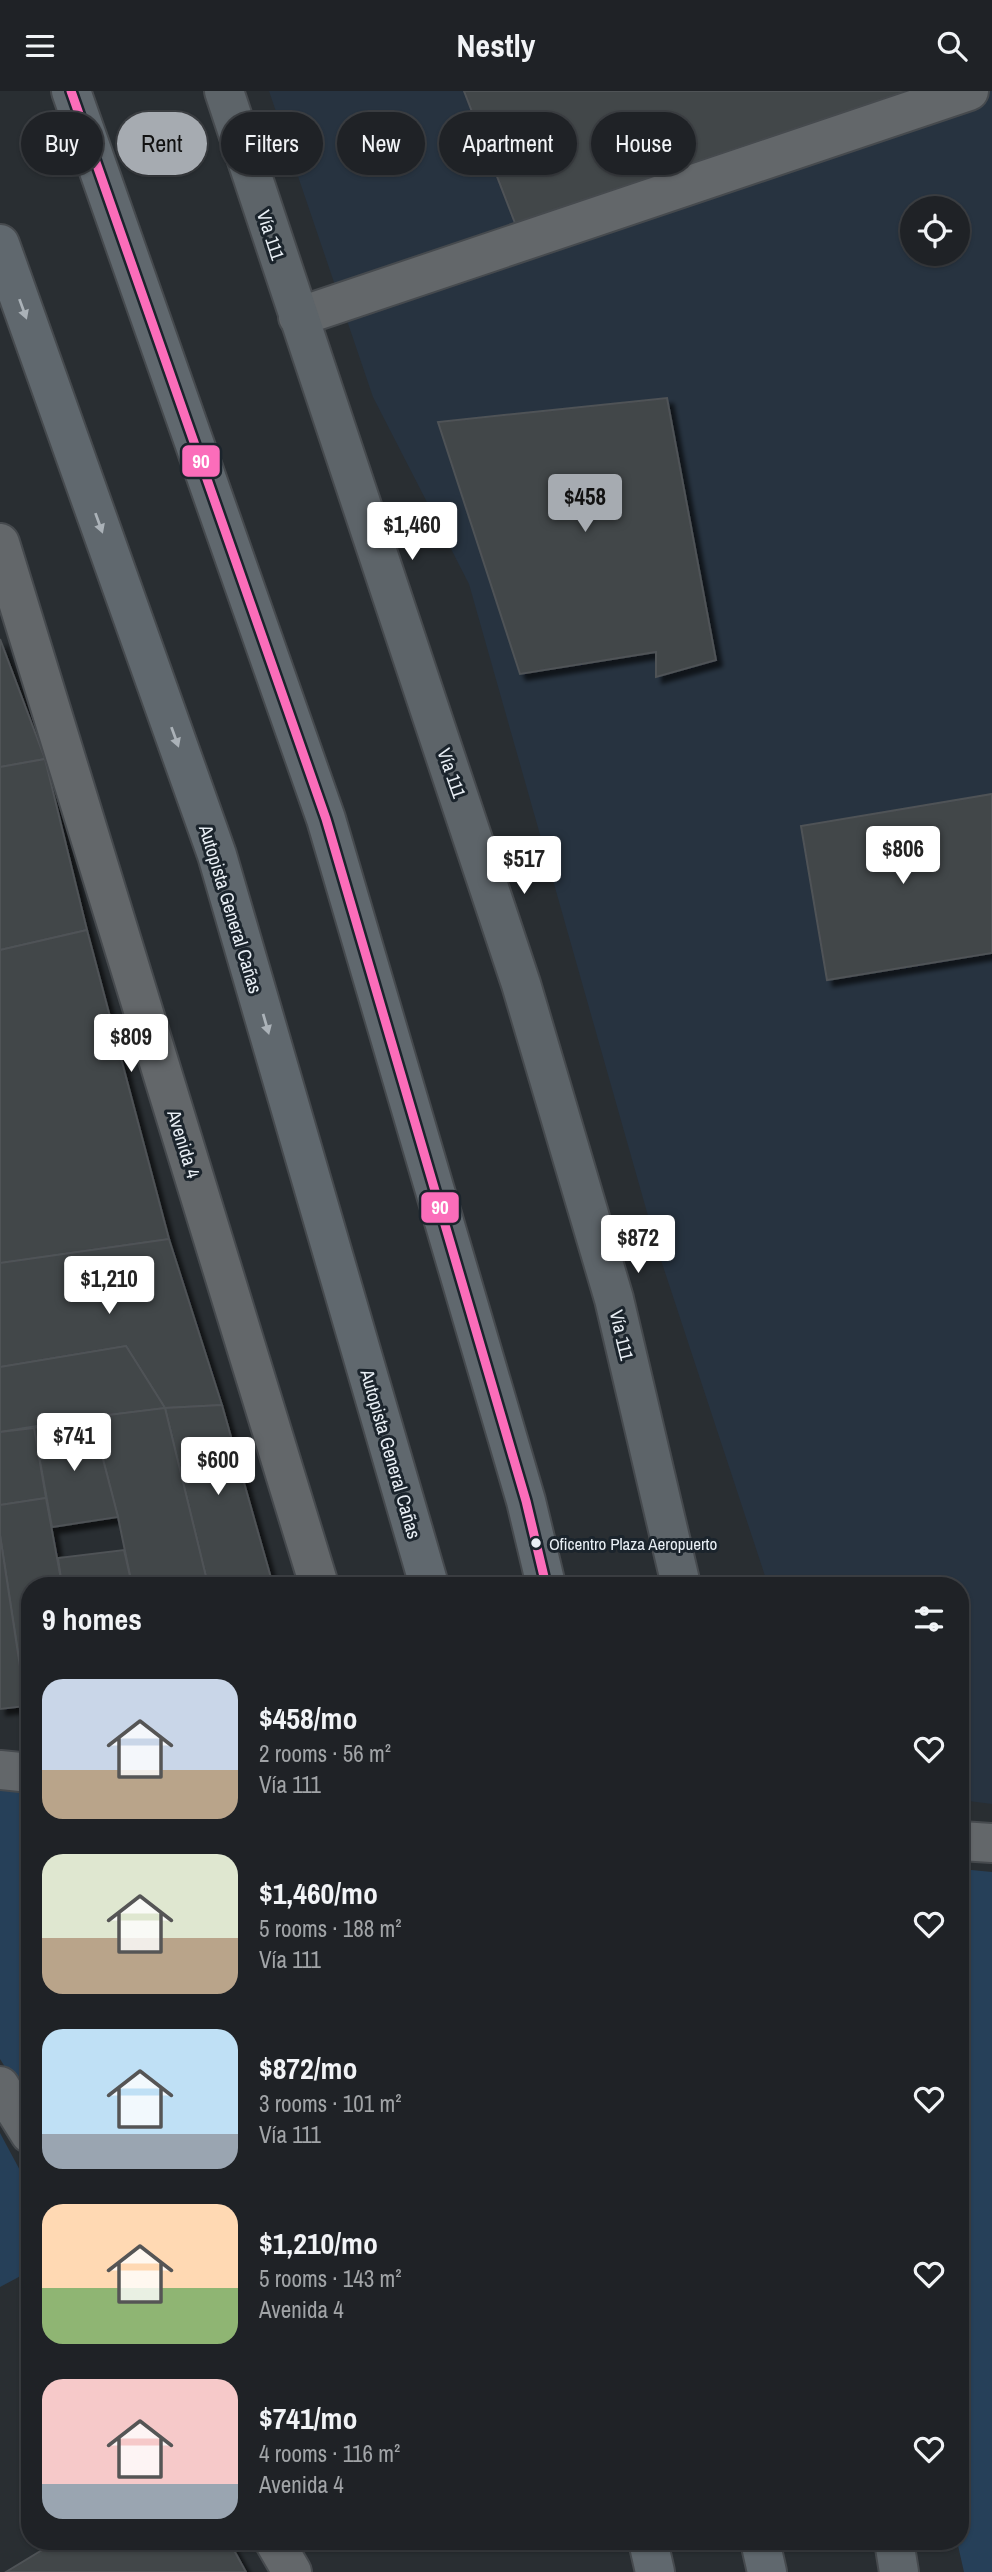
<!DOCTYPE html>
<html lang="en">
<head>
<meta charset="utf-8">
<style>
	:root { --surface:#1f2226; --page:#272a2e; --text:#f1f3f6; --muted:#a1a4a7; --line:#3c3f43; --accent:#a6abb1 }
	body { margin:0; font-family:"Archivo Narrow",sans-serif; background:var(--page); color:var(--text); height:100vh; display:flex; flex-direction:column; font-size:26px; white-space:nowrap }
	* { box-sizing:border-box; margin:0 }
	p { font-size:23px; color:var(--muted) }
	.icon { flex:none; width:38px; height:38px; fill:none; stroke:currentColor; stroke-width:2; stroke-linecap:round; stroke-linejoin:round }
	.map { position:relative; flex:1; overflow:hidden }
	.drawer { position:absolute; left:21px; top:1486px; width:948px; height:973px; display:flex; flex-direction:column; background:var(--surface); border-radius:28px; box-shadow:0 2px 5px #0004,0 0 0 2px var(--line) }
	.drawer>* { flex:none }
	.top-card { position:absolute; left:21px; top:21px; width:950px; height:63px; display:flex; gap:14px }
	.tools { position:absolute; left:900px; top:105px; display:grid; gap:14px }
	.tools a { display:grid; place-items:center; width:70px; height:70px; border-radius:50%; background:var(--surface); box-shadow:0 2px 5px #0004,0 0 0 2px var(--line); font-size:35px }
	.price { position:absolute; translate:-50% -60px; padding:0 16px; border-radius:7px; background:#fff; color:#222; font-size:23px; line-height:46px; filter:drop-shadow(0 2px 4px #0008) }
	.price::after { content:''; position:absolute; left:50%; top:42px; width:21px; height:16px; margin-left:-10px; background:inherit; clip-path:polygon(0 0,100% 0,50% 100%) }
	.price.current { background:var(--accent); color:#111 }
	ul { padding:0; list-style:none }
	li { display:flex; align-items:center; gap:21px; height:175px; padding:0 21px }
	li span { display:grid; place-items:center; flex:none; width:196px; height:140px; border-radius:21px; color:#555 }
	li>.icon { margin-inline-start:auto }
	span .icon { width:84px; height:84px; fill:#fffc; stroke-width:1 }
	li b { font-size:30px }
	h2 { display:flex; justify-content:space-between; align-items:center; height:84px; padding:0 21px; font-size:30px }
	.pill { padding:0 24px; border-radius:32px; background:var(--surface); box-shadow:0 2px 5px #0004,0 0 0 2px var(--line); font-size:24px; line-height:63px }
	.pill.current { background:var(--accent); color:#111 }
	header { display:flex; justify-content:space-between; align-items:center; height:91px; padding:0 21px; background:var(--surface); font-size:32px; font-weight:700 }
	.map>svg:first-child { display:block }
	.built { fill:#273340; fill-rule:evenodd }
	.green { fill:#264059 }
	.building { fill:#424649; stroke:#4f5357; stroke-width:2; filter:url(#shadow) }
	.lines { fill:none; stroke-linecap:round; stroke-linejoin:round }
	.minor-casing { stroke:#464a4e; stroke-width:42 }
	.major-casing { stroke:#464a4e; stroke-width:42 }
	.highway-casing { stroke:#464a4e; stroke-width:42 }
	.minor { stroke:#63676a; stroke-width:38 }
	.major { stroke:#5d6469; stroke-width:38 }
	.highway { stroke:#60686e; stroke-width:38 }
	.bus-1-casing { stroke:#1b242c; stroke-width:14 }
	.bus-1 { stroke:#fb6dba; stroke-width:9 }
	.oneway { fill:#abb2b8 }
	.bus-dot { fill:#e9eff5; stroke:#1b242c; stroke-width:2.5 }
	.labels { text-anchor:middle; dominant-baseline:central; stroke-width:6; stroke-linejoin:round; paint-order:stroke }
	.bus-label { font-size:17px; fill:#e9eff5; stroke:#1b242c; text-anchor:start }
	.street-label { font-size:19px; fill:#e9eff5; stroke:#1b242c }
	.line-badge { stroke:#1b242c; stroke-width:2.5 }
	.badge-label { font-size:19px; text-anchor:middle; font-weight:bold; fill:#fff }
</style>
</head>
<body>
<header><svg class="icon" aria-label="menu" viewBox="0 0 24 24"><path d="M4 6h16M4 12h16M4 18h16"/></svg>Nestly<svg class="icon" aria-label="search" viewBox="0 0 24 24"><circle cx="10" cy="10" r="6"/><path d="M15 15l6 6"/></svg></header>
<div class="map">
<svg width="992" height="2481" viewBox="0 0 992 2481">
	<defs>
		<filter id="shadow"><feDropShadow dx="6" dy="6" stdDeviation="2" flood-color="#0009"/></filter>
	</defs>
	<rect width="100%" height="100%" fill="#292e32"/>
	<path class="built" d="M269 0H992V1713L961 1709V1494H768L658 1160 469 493 373 306ZM912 117H957V163H912Z"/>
	<g class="green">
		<polygon points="0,1690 30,1693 30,2016 0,1968"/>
		<polygon points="961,1778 992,1781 992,2481 964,2481 957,2450 961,2450"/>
		<polygon points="0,2042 30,2098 30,2180 0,2196"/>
	</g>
	<g class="building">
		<polygon points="464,0 936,0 520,145"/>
		<polygon points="667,307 716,569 656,586 656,561 520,583 438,331"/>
		<polygon points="0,548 45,668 0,676"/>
		<polygon points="45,668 87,839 0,859 0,676"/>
		<polygon points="992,703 992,862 827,889 801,735"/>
		<polygon points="87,839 169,1148 0,1172 0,859"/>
		<polygon points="169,1148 222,1314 165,1317 126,1255 0,1276 0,1172"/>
		<polygon points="126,1255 165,1317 92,1326 0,1341 0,1276"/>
		<polygon points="222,1314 273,1494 208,1494 165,1317"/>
		<polygon points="165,1317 208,1494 132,1494 118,1426 92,1326"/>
		<polygon points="92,1326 118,1426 52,1436 34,1337"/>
		<polygon points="34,1337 46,1407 0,1414 0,1341"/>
		<polygon points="46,1407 62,1494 30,1494 28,1626 0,1444 0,1414"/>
		<polygon points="0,1444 26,1615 0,1618"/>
		<polygon points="124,1459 132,1494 62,1494 58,1467"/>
		<polygon points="57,2450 229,2450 246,2481 6,2481"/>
	</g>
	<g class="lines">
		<defs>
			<g id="minor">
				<polyline points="298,226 969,0"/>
				<polyline points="0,452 319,1494"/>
				<polyline points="0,1679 30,1682"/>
				<polyline points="961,1750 992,1752"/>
				<polyline points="0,1995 30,2043"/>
				<polyline points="274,2450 292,2481"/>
			</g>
			<g id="major">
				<polyline points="224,0 521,893 614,1208 681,1494"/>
				<polyline points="894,2450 899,2481"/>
			</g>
			<g id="highway">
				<polyline points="71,0 326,728 526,1410 546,1494"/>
				<polyline points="0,153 217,764 429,1494"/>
				<polyline points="648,2450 655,2481"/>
				<polyline points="760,2450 767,2481"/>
			</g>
		</defs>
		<use href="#minor" class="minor-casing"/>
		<use href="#major" class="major-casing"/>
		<use href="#highway" class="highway-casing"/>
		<use href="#minor" class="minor"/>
		<use href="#major" class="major"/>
		<use href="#highway" class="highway"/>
		<defs>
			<polyline id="bus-1" points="71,0 326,728 526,1410 546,1494"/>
		</defs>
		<use href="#bus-1" class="bus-1-casing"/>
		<use href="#bus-1" class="bus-1"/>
	</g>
	<defs><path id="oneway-solid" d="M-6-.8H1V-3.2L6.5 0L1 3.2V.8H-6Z" transform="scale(1.75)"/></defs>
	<g class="oneway">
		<use href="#oneway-solid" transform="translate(23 218) rotate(70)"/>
		<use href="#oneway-solid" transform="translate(99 432) rotate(70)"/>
		<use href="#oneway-solid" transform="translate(175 646) rotate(70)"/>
		<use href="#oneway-solid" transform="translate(266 933) rotate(74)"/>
	</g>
	<circle class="bus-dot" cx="536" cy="1452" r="6"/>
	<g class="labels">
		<g class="bus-label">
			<text x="549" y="1452">Oficentro Plaza Aeropuerto</text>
		</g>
		<g class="street-label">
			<text transform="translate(271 144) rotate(72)">Vía 111</text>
			<text transform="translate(452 682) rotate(71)">Vía 111</text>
			<text transform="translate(231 818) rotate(73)">Autopista General Cañas</text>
			<text transform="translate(184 1053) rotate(73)">Avenida 4</text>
			<text transform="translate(622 1244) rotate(77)">Vía 111</text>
			<text transform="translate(391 1363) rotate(74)">Autopista General Cañas</text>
		</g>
	</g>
	<g class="line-badge">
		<rect x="181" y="353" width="40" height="34" rx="7" fill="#fb6dba"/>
		<rect x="420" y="1100" width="40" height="33" rx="7" fill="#fb6dba"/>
	</g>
	<g class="badge-label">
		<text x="201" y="377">90</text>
		<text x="440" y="1123">90</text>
	</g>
</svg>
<div class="tools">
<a><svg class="icon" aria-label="locate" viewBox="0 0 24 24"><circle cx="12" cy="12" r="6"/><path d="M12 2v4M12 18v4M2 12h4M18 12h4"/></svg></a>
</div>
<b class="price current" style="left:585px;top:443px">$458</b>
<b class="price" style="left:412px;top:471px">$1,460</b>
<b class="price" style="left:903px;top:795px">$806</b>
<b class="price" style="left:524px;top:805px">$517</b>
<b class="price" style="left:131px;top:983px">$809</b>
<b class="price" style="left:638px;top:1184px">$872</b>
<b class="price" style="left:109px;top:1225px">$1,210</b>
<b class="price" style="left:74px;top:1382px">$741</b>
<b class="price" style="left:218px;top:1406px">$600</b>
<div class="top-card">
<a class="pill">Buy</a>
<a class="pill current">Rent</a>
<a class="pill">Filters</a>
<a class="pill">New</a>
<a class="pill">Apartment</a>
<a class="pill">House</a>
</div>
<section class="drawer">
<h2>9 homes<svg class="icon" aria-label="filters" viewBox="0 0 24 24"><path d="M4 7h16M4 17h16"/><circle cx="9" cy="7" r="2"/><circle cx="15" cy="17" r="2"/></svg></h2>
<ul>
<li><span style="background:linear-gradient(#c9d6e8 65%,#b9a48a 0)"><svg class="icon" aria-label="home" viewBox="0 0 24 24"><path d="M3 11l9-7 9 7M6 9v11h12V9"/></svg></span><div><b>$458/mo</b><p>2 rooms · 56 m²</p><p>Vía 111</p></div><svg class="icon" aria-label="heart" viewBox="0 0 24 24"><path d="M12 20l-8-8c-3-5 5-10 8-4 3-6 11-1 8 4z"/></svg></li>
<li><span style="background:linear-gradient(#dfe7d0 60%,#b9a48a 0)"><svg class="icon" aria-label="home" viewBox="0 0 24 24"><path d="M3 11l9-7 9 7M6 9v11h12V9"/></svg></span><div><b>$1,460/mo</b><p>5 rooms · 188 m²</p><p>Vía 111</p></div><svg class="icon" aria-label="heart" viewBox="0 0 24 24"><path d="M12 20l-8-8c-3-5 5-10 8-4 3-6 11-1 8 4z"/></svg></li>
<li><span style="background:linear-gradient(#bfe0f5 75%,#9aa5b1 0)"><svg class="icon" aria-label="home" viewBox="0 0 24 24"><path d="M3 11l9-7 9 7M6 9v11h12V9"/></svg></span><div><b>$872/mo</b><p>3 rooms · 101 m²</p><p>Vía 111</p></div><svg class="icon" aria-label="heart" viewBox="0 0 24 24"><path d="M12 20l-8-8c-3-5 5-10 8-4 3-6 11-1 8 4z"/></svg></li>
<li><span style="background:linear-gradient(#ffd9b3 60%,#8fb573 0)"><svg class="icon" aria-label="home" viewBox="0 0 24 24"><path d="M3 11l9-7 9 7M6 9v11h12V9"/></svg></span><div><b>$1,210/mo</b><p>5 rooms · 143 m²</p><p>Avenida 4</p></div><svg class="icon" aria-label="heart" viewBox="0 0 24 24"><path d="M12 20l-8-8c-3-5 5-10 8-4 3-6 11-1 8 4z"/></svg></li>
<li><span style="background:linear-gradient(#f6c9c9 75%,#9aa5b1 0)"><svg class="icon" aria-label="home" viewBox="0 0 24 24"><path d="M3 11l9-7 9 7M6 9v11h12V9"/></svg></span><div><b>$741/mo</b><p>4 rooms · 116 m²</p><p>Avenida 4</p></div><svg class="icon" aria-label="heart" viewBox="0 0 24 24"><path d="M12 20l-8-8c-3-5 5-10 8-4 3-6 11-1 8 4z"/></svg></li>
</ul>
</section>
</div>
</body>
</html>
